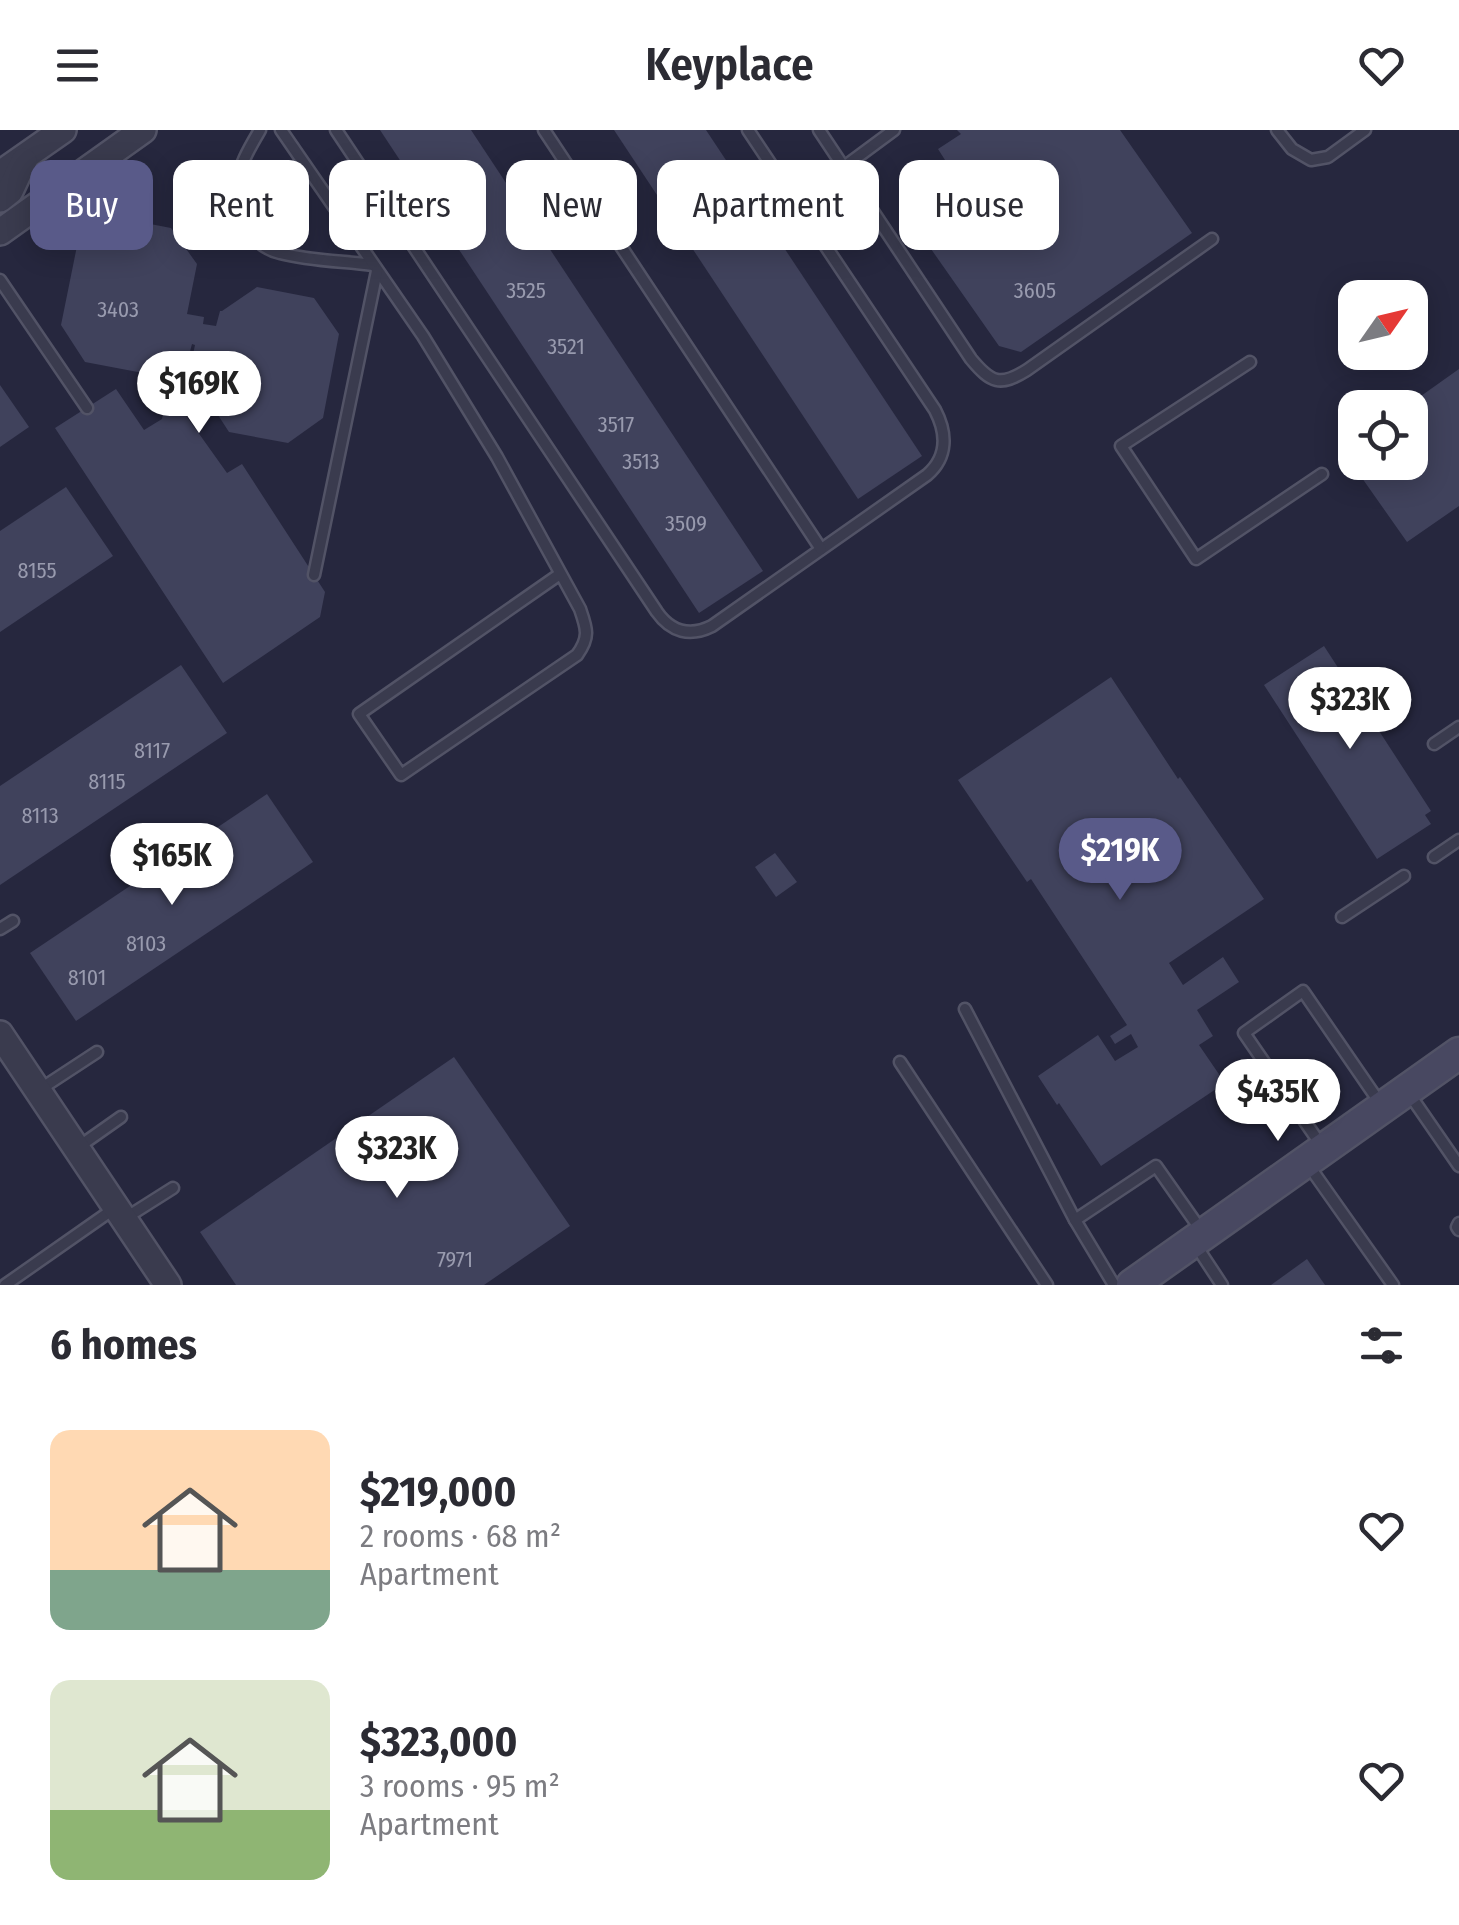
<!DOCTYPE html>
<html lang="en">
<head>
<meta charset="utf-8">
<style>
	:root { --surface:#fff; --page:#f7f7f7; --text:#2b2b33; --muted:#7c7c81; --accent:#595a89 }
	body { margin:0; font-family:"Fira Sans Condensed",sans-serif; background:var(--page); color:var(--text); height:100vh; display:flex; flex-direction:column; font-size:38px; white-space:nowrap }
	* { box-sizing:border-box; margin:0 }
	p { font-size:32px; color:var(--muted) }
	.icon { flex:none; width:55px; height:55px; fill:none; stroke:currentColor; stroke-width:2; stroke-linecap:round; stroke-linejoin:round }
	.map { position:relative; height:1155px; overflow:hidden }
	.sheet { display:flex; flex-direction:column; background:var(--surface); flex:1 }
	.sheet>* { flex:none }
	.banner { position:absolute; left:30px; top:30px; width:1400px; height:90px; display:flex; gap:20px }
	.needle { width:65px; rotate:56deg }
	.tools { position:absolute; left:1338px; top:150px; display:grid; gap:20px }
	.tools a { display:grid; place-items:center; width:90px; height:90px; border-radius:20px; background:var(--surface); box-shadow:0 5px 25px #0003; font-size:50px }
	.price { position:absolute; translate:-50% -85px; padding:0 22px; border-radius:35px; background:#fff; color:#222; font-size:32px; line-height:65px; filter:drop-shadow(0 2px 5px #0008) }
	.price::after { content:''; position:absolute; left:50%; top:60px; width:30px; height:22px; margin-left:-15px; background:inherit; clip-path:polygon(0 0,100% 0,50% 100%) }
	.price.active { background:var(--accent); color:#fff }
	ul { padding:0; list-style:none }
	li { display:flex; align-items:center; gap:30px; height:250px; padding:0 50px }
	li span { display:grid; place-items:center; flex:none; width:280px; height:200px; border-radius:20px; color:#555 }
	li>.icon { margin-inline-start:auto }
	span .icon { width:120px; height:120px; fill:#fffc; stroke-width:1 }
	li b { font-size:42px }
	h2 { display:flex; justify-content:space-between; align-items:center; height:120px; padding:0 50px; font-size:42px }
	.tag { padding:0 35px; border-radius:20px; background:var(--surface); box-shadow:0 5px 25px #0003; font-size:35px; line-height:90px }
	.tag.active { background:var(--accent); color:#fff }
	header { display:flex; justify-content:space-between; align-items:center; height:130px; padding:0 50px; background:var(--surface); font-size:45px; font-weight:600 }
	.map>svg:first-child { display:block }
	.building { fill:#40425c }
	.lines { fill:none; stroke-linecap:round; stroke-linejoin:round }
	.service-casing { stroke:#525366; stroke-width:15 }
	.tertiary-casing { stroke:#525366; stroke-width:30 }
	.secondary-casing { stroke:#525366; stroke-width:35 }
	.service { stroke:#3a3b4e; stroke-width:10 }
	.tertiary { stroke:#3a3b4e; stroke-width:25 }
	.secondary { stroke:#484861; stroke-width:30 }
	.labels { text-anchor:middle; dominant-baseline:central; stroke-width:10; stroke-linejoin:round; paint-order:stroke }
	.number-label { font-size:22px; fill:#989aae }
</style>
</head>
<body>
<header><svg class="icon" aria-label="menu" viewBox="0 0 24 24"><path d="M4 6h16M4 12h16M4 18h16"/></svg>Keyplace<svg class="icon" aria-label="heart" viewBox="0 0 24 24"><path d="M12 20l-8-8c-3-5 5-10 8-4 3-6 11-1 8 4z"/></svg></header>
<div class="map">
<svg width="1459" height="1155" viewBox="0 0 1459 1155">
	<rect width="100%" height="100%" fill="#26273e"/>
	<g class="building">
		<polygon points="380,0 471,0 763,441 699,483"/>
		<polygon points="614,0 706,0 922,326 858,369"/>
		<polygon points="957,0 1120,0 1192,103 1021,222 999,216 917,99 961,68 938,35 945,30 938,19 961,4"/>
		<polygon points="114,87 171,98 197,134 187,184 204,187 203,194 216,196 220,181 222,181 257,157 314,168 339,204 323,288 288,313 229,302 205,265 212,228 193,224 195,215 192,214 187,233 183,232 175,270 227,343 242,334 325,462 320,487 223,553 55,298 116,259 144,300 162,289 176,221 143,243 85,232 61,195 78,111"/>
		<polygon points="1459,239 1459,376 1407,412 1343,321 1355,312 1355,332 1410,332 1410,278 1404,278"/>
		<polygon points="0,255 29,297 0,317"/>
		<polygon points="66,357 113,426 0,502 0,401"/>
		<polygon points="1324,516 1431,681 1425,685 1431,694 1377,729 1264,555"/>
		<polygon points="181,535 227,603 0,755 0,656"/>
		<polygon points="1111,547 1178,649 1180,647 1264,769 1169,833 1183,855 1223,827 1239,852 1197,880 1213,906 1199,915 1225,953 1101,1036 1059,973 1057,975 1038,946 1098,905 1115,931 1138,917 1131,904 1115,914 1110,906 1127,895 1031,749 1027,752 958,650"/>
		<polygon points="267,664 313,732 76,891 30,823"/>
		<polygon points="775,723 797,752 776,767 755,737"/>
		<polygon points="454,927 570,1096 484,1155 236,1155 200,1102"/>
		<polygon points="1307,1129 1325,1155 1271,1155"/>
	</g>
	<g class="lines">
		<defs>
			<g id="service">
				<path d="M260 0C250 17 238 37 236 57 233 84 253 117 280 123 310 131 343 131 373 135"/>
				<path d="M281 0 423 206 497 327 580 479C587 499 590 507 577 525L401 645 359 584 560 444"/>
				<path d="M336 0 657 482C671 502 690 507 712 496L927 345C948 327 947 303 935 280L748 0"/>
				<polyline points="544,0 821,419"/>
				<path d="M819 0 971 229C991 253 1000 257 1027 240L1212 109"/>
				<polyline points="1277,0 1292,19 1311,30 1328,27 1365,0"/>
				<polyline points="844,37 894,0"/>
				<polyline points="0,150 87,278"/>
				<polyline points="1250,232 1121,316 1196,429 1322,344"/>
				<polyline points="314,445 377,141"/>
				<polyline points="1434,614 1459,597"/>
				<polyline points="1434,727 1459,710"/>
				<polyline points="1342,787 1404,746"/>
				<polyline points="0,799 13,791"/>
				<polyline points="965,879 1075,1090"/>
				<polyline points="900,932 1047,1155"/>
				<polyline points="39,960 97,922"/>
				<polyline points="1410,965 1459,1036"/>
				<polyline points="1321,1015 1244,903 1303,861 1382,976"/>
				<polyline points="77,1018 121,987"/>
				<polyline points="1309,1036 1393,1155"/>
				<polyline points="124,1089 173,1058"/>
				<polyline points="1459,1093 1457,1097 1459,1100"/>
				<polyline points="1195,1114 1222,1155"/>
				<polyline points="5,1155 115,1078"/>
				<polyline points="1114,1155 1075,1090 1156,1036 1203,1103"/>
			</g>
			<g id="tertiary">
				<polyline points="0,44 63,0"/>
				<polyline points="0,69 10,61 24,31"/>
				<polyline points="0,102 143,0"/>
				<polyline points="0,904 168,1155"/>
			</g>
			<polyline id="secondary" points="1132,1155 1459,923"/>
		</defs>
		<use href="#service" class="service-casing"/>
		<use href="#tertiary" class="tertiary-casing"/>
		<use href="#secondary" class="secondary-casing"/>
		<use href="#service" class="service"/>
		<use href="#tertiary" class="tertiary"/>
		<use href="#secondary" class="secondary"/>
	</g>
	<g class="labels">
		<g class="number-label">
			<text x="526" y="160">3525</text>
			<text x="1035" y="160">3605</text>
			<text x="118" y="179">3403</text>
			<text x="566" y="216">3521</text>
			<text x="616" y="294">3517</text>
			<text x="641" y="331">3513</text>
			<text x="686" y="393">3509</text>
			<text x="37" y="440">8155</text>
			<text x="152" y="620">8117</text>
			<text x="107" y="651">8115</text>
			<text x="40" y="685">8113</text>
			<text x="146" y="813">8103</text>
			<text x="87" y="847">8101</text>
			<text x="455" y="1129">7971</text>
		</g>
	</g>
</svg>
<div class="tools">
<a><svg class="needle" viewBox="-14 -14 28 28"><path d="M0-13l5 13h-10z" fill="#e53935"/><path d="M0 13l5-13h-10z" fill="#7c7c81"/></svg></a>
<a><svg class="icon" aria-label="locate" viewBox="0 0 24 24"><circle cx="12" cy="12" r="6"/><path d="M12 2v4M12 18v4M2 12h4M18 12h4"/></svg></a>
</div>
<b class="price" style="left:199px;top:306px">$169K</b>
<b class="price" style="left:1350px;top:622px">$323K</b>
<b class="price active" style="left:1120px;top:773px">$219K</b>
<b class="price" style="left:172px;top:778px">$165K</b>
<b class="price" style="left:1278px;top:1014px">$435K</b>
<b class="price" style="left:397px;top:1071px">$323K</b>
<div class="banner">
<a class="tag active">Buy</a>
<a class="tag">Rent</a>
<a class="tag">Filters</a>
<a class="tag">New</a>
<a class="tag">Apartment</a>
<a class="tag">House</a>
</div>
</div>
<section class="sheet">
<h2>6 homes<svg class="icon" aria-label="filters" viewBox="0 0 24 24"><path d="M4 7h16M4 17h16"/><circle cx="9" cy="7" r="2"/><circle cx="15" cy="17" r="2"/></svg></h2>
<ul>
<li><span style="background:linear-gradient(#ffd9b3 70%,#7fa58c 0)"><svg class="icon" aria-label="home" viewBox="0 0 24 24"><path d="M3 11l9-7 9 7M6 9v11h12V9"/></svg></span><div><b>$219,000</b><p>2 rooms · 68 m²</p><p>Apartment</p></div><svg class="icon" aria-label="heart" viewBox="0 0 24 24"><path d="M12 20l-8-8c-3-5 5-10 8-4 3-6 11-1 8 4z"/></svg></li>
<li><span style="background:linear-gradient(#dfe7d0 65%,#8fb573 0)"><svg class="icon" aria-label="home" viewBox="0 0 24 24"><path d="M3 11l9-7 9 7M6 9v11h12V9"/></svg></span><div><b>$323,000</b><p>3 rooms · 95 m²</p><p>Apartment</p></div><svg class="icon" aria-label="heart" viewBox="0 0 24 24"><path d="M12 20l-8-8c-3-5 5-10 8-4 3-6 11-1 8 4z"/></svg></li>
</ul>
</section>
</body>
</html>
